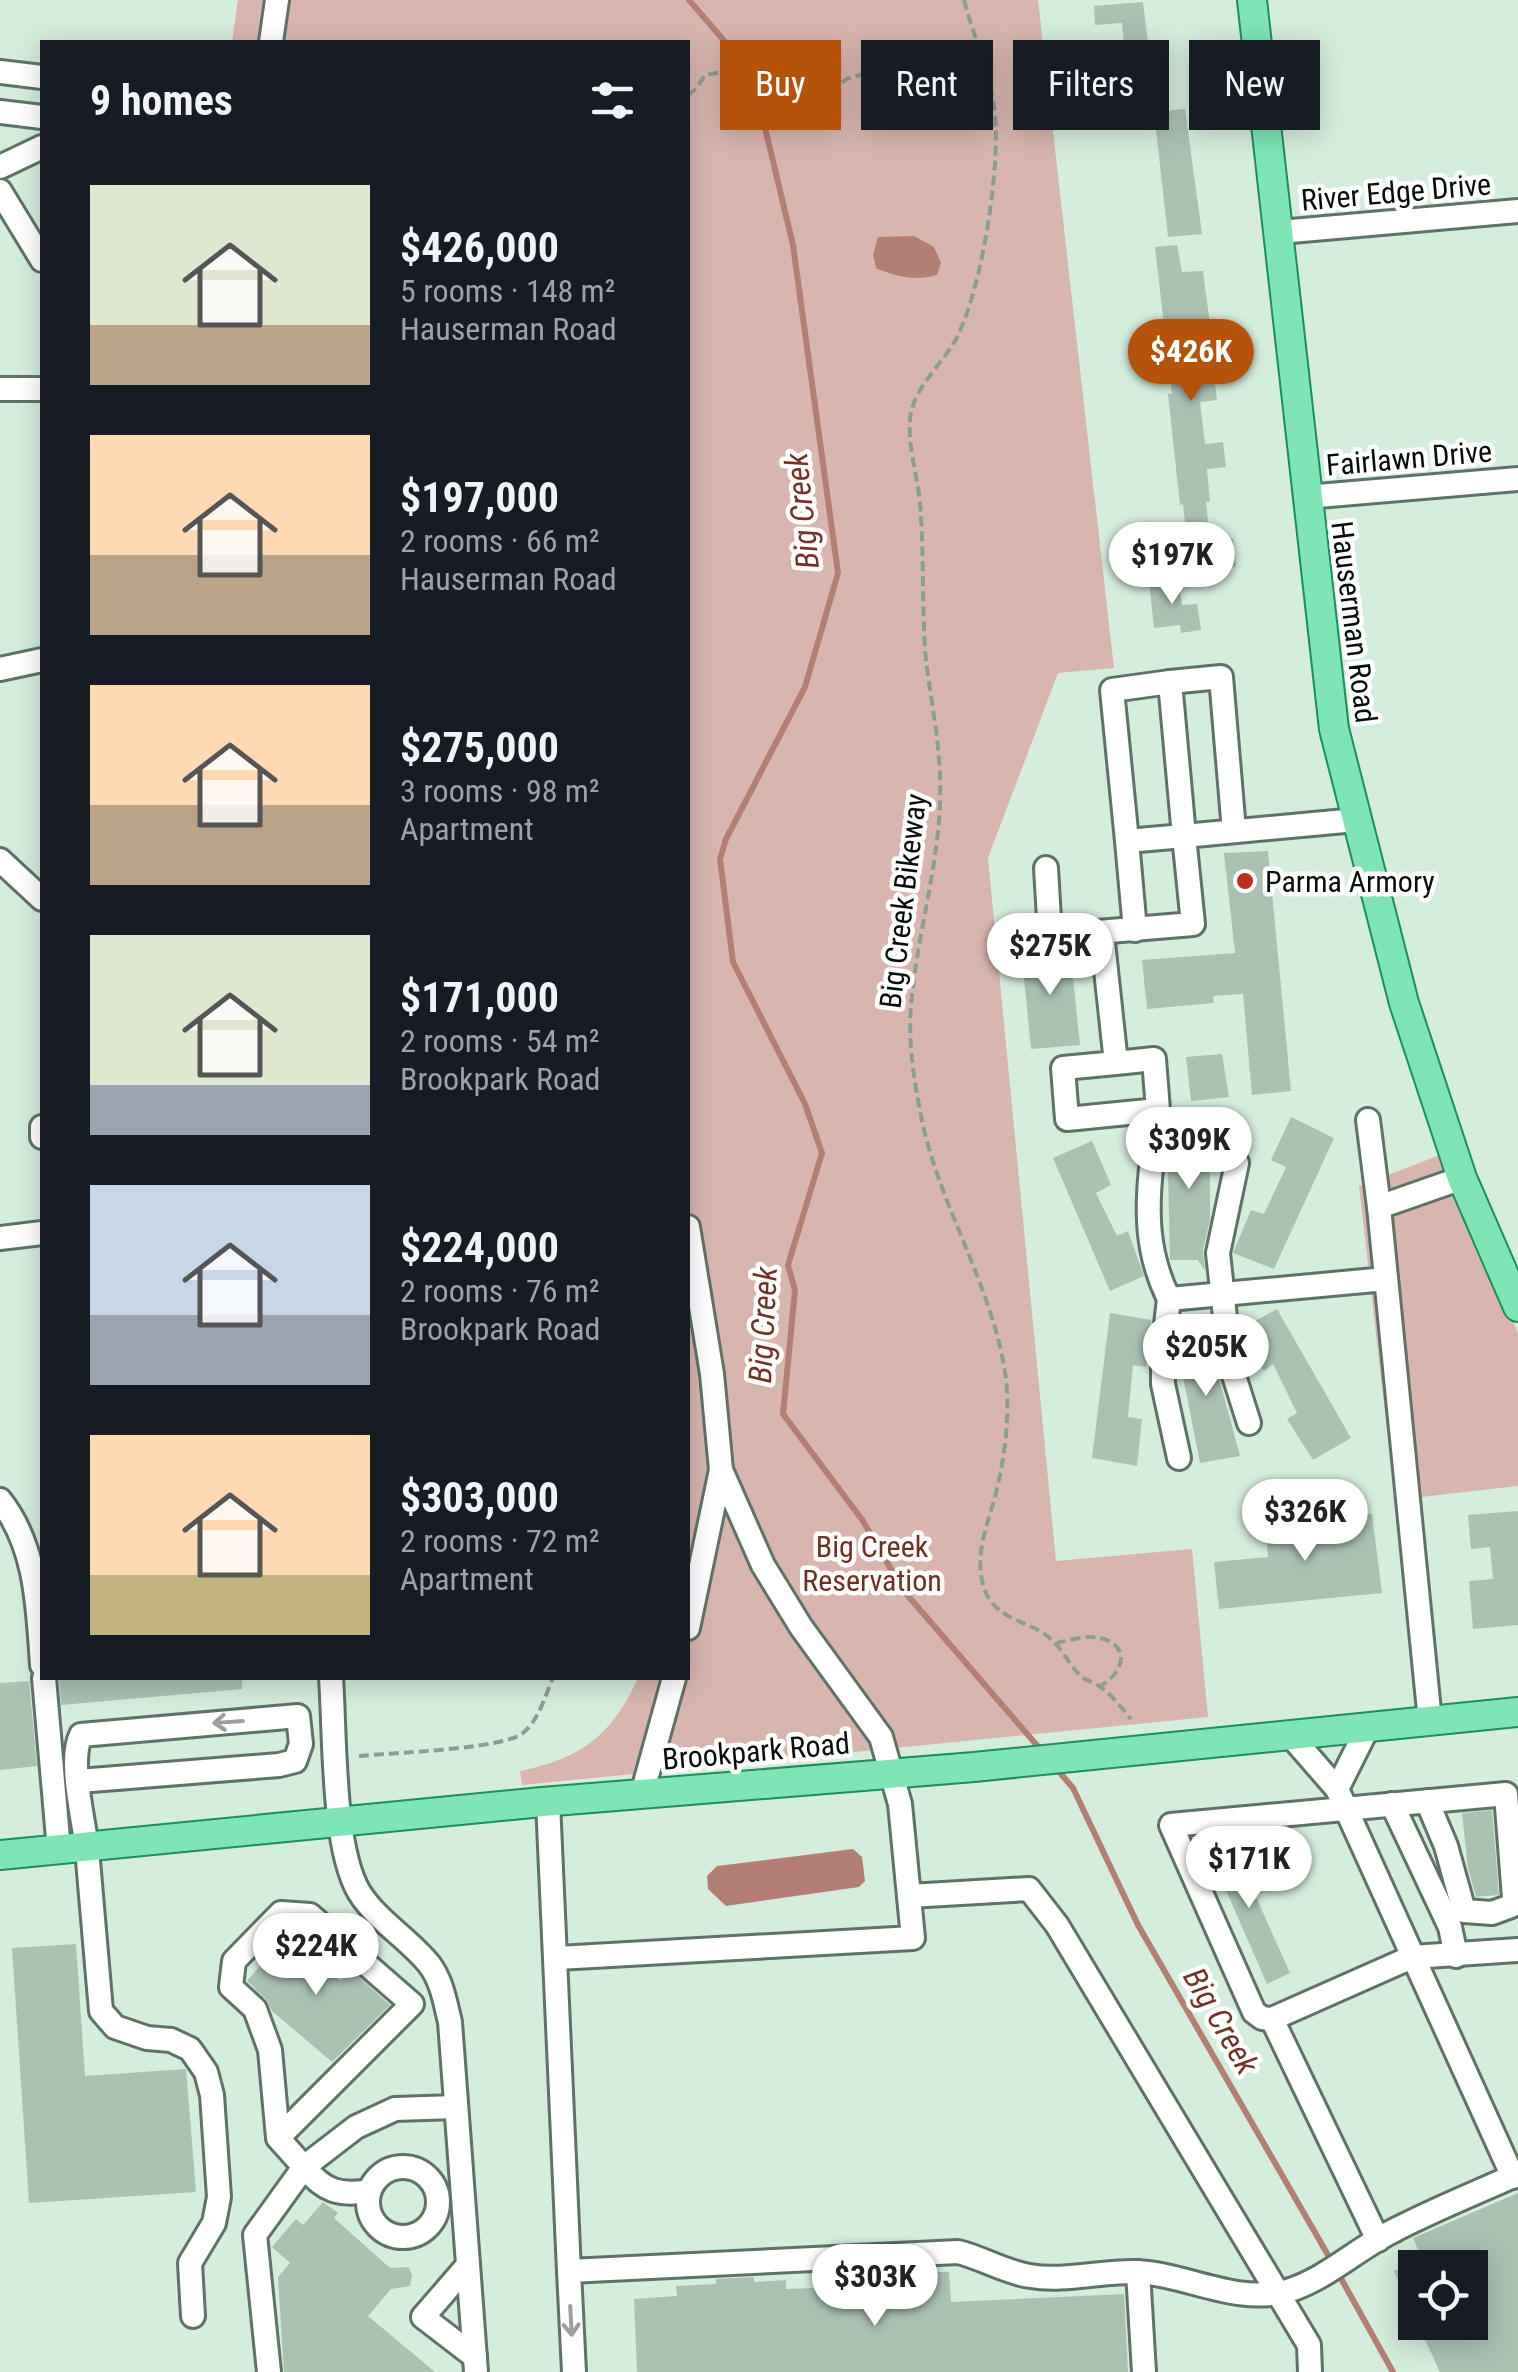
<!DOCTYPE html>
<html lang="en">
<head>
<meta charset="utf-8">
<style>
	:root { --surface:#171b24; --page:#20242c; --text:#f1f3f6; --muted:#9ea1a6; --accent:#b45309 }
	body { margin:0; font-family:"Roboto Condensed",sans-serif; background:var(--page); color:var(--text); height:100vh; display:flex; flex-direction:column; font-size:38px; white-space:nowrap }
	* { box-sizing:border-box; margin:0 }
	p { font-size:32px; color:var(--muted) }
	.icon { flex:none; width:55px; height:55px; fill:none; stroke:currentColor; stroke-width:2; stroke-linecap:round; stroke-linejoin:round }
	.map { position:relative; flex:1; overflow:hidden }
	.drawer { position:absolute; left:40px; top:40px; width:650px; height:1640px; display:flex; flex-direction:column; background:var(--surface); border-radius:0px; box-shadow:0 5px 25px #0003 }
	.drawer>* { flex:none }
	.hud { position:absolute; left:720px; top:40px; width:648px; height:90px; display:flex; gap:20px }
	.fabs { position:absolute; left:1398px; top:2250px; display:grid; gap:20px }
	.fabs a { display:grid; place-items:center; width:90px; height:90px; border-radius:0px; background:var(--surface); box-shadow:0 5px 25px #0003; font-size:50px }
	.price { position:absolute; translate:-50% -85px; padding:0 22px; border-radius:35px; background:#fff; color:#222; font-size:32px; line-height:65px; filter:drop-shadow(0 2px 5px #0008) }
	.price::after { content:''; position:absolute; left:50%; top:60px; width:30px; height:22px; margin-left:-15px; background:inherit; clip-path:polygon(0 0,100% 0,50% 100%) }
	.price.active { background:var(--accent); color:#fff }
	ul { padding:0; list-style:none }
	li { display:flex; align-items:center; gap:30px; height:250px; padding:0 50px }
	li span { display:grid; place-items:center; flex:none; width:280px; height:200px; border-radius:0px; color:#555 }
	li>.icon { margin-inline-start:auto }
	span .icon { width:120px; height:120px; fill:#fffc; stroke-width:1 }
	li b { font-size:42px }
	h2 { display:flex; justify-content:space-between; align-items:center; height:120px; padding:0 50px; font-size:42px }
	.chip { padding:0 35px; border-radius:0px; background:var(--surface); box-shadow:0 5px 25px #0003; font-size:35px; line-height:90px }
	.chip.active { background:var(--accent); color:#fff }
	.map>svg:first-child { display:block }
	.green { fill:#d8b6af }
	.water { fill:#b37e74 }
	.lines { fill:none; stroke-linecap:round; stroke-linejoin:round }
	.stream { stroke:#b37e74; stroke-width:6 }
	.building { fill:#abc2b3 }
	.minor-casing { stroke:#5e7365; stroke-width:28 }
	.major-casing { stroke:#1c8f5b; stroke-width:32 }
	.path { stroke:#8c9e92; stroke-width:4; stroke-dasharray:10 5; stroke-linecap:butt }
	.minor { stroke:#fff; stroke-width:22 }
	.major { stroke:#7ee5b7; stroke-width:28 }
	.oneway { stroke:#9b9f9d }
	.poi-dot { fill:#bd301e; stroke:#fff; stroke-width:4 }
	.labels { text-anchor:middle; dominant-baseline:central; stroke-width:9; stroke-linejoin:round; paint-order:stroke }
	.street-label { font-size:30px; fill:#060e09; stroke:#fff }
	.poi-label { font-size:30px; fill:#060e09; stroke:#fff; text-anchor:start }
	.park-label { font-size:30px; fill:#712e23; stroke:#fff }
	.water-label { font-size:32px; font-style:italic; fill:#743126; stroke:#fff }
</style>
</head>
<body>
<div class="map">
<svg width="1518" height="2372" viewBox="0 0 1518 2372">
	<rect width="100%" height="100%" fill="#d5eddd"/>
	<g class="green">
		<path d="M238 0H1038L1114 668 1058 673 988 858 1056 1561 1192 1549 1208 1717 522 1785 520 1771C582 1758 612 1735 638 1678H688V42H232Z"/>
		<polygon points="1440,1155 1518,1333 1518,1486 1395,1500 1359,1186"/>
	</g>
	<g class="water">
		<path d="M914 236 934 247 941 263 937 275C916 281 896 277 876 268L873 254 878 237Z"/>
		<polygon points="853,1849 862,1857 865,1881 859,1887 726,1906 708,1889 707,1876 717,1866"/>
	</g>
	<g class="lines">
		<g class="stream">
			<polyline points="689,0 752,73 793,245 838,573 805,687 726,839 720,859 733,962 805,1104 822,1153 788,1265 795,1290 783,1414 863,1521 903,1590 1041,1750"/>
			<polyline points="1055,1767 1073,1788 1138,1925 1332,2262"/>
			<polyline points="1338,2273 1393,2372"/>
		</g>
	</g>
	<g class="building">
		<polygon points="1143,2 1155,101 1129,103 1122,23 1095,25 1094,6"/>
		<polygon points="1185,109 1202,234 1168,237 1154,112"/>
		<polygon points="1177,245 1182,272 1203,271 1212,340 1192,343 1197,379 1214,376 1217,400 1200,402 1205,444 1223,442 1226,467 1207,469 1210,502 1206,502 1210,540 1233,539 1236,567 1195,572 1192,531 1186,532 1183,504 1180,505 1168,394 1172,394 1155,247"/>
		<polygon points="1178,577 1182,605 1197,604 1201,630 1181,633 1180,625 1154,628 1149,581"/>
		<polygon points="1268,851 1291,1091 1252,1095 1243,994 1213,996 1214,1003 1147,1009 1142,960 1235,953 1224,853"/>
		<polygon points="1040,947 1050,951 1070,949 1080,1045 1031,1049 1021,948"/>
		<polygon points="1222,1054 1229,1097 1191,1101 1186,1057"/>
		<polygon points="1291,1117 1334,1138 1274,1269 1233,1253 1251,1210 1264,1214 1286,1167 1271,1160"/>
		<polygon points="1167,1127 1210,1130 1210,1220 1203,1250 1205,1271 1198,1260 1170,1260"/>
		<polygon points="1092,1141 1111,1185 1096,1193 1117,1236 1128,1231 1144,1276 1110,1291 1053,1158"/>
		<polygon points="1277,1309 1351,1438 1313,1460 1287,1419 1297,1413 1273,1364 1264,1371 1242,1334 1241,1329"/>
		<polygon points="1110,1313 1151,1320 1146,1367 1133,1365 1128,1417 1142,1419 1137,1466 1092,1458"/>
		<polygon points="1209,1329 1216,1367 1240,1456 1200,1463 1178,1351 1180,1335"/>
		<polygon points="1518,1511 1518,1625 1473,1629 1469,1581 1493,1579 1490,1547 1471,1549 1468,1515"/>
		<polygon points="1372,1514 1382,1593 1219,1609 1214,1562 1268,1557 1265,1524"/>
		<polygon points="59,1678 242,1678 242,1689 61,1705"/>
		<polygon points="29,1681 37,1766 0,1770 0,1683"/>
		<polygon points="1492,1810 1499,1895 1476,1897 1468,1868 1462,1813"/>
		<polygon points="1229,1837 1290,1973 1267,1984 1207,1847"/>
		<polygon points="287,1934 341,1981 351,1970 390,2005 332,2062 272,2011 266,1999 247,1981"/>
		<polygon points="76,1944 85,2076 186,2069 196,2192 29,2203 12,1948"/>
		<polygon points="1518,2193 1518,2372 1440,2372 1417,2322 1470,2322 1470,2268 1426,2268 1413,2238"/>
		<polygon points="323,2202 338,2213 334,2218 390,2268 409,2267 412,2276 410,2286 391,2289 368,2316 435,2372 284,2372 278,2277 290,2263 272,2247 296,2219 303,2225"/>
		<polygon points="1415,2262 1415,2317 1394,2271"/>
		<polygon points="935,2268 935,2272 949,2272 951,2302 1124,2294 1128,2372 637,2372 634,2299 677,2296 676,2286 716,2284 716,2279 754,2277 754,2282 786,2280 786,2289 870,2286 870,2276 897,2275 897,2270"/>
	</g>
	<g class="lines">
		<defs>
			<g id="minor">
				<polyline points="271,42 277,0"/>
				<polyline points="0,72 42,77"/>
				<polyline points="0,112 42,117"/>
				<polyline points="0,167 42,147"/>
				<polyline points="0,191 42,260"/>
				<polyline points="1280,232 1518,211"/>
				<polyline points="0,389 42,389"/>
				<polyline points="1306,497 1518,479"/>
				<polyline points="0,669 42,660"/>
				<polyline points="1234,831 1221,677 1170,682 1184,836 1356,820"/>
				<polyline points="1127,841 1135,930"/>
				<polyline points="0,860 42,899"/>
				<polyline points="1046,868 1050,936 1193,924 1184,836 1127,841 1112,690 1170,682"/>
				<polyline points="1102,933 1116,1063 1063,1068 1067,1119 1158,1110 1154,1059 1116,1063"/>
				<polyline points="1368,1120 1379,1207"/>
				<polyline points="42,1127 42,1137"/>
				<path d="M1152 1160C1146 1209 1146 1253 1169 1299L1386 1279"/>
				<polyline points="1237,1163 1218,1253 1230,1363 1249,1423"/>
				<polyline points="0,1238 42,1233"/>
				<polyline points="1169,1299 1163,1350 1163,1384 1179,1458"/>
				<path d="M0 1500C37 1547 38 1608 42 1665"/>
				<polyline points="688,1628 721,1470"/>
				<polyline points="44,1678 59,1850"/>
				<path d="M331 1678C335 1733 332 1846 359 1892 377 1921 408 1938 429 1964 442 1981 445 2002 450 2022L476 2372"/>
				<polyline points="1430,1721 1379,1207 1462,1178"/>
				<polyline points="1290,1735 1337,1789 1513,2177"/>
				<path d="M79 1781 279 1765 295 1761 301 1744 298 1716 81 1735C68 1761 84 1820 87 1849 92 1903 96 1957 101 2011L115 2027 147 2038 171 2040 190 2049 206 2072 212 2095 219 2197 214 2223 190 2263 193 2316"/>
				<polyline points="1337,1789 1368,1727"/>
				<polyline points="642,1794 674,1678"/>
				<polyline points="1427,1801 1446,1846 1464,1911 1492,1913 1511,1906 1514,1898 1506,1794 1171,1825 1254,2012 1262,2018 1272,2019 1412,1957 1518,1950"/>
				<path d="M548 1802 569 2271 958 2252C983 2258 1004 2272 1030 2276 1064 2282 1101 2271 1136 2272 1187 2274 1235 2305 1287 2291 1325 2280 1358 2248 1393 2231 1433 2210 1476 2193 1518 2174"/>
				<polyline points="1392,1804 1450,1927 1456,1956"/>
				<polyline points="909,1896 1029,1889 1057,1925 1309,2345 1310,2372"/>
				<polyline points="557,1958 913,1938 900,1804 881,1737 801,1627 763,1565 721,1470 712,1374 688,1227"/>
				<polyline points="1272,2019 1378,2240"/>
				<circle cx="403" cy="2202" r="35"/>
				<path d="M369 2191C339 2196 324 2191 304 2167L356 2127 395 2109 456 2107"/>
				<polyline points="468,2265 423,2317 475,2357"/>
				<polyline points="569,2271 574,2372"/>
				<polyline points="1138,2272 1144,2372"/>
				<polyline points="269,2372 255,2235 304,2167 278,2138 270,2050 255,2009 231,1987 234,1961 281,1913 310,1915 412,2004 278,2138"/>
			</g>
			<g id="major">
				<polyline points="1252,0 1334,729 1404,1003 1462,1178 1518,1307"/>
				<polyline points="0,1855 542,1802 974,1767 1518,1712"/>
			</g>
		</defs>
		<use href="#minor" class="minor-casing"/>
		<use href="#major" class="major-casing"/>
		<g class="path">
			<path d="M964 0C973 35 989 70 994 106 1002 162 983 281 959 333 946 362 912 387 910 420 908 447 917 475 920 502 924 551 922 600 925 650 929 692 939 735 940 778 943 855 917 930 911 1006 908 1043 914 1080 921 1116 939 1207 994 1287 1006 1379 1010 1415 1005 1454 997 1489 989 1522 973 1554 984 1588 997 1624 1031 1618 1054 1642 1065 1653 1071 1668 1083 1678 1088 1681 1094 1682 1099 1686 1111 1693 1122 1709 1131 1719"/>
			<polyline points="921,85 980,56"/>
			<polyline points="688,95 696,89 705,75 773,63 778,63 787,80 804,91 827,90 849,78 872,72 905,79 936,92 996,126"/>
			<path d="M1056 1643C1071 1640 1089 1634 1104 1639 1133 1649 1120 1676 1100 1686"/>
			<path d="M359 1756C389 1753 505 1749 523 1733 539 1720 545 1696 553 1678"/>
		</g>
		<use href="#minor" class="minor"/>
		<use href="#major" class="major"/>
	</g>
	<defs><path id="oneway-shaft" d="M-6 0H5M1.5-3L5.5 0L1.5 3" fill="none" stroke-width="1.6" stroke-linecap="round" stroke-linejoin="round" transform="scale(2.5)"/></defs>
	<g class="oneway">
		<use href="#oneway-shaft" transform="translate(228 1722) rotate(176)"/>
		<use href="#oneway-shaft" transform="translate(571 2321) rotate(87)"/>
	</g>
	<circle class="poi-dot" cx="1245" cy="881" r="10"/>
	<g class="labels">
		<g class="street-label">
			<text transform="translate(1396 192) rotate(-5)">River Edge Drive</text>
			<text transform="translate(1409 458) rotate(-5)">Fairlawn Drive</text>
			<text transform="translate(1354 622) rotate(83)">Hauserman Road</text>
			<text transform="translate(903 901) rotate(-83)">Big Creek Bikeway</text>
			<text transform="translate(756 1751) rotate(-5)">Brookpark Road</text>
		</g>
		<g class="poi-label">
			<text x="1265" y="881">Parma Armory</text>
		</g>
		<g class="park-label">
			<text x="872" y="1546">Big Creek<tspan x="872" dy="34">Reservation</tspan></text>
		</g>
		<g class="water-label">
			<text transform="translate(802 511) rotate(-96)">Big Creek</text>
			<text transform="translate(763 1325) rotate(-87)">Big Creek</text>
			<text transform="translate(1221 2021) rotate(60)">Big Creek</text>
		</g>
	</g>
</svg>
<div class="fabs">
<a><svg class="icon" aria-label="locate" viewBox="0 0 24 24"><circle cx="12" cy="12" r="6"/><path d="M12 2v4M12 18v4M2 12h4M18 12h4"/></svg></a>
</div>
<b class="price active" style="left:1191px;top:404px">$426K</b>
<b class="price" style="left:1172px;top:607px">$197K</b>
<b class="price" style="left:1050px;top:998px">$275K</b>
<b class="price" style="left:1189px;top:1192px">$309K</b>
<b class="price" style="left:1206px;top:1399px">$205K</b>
<b class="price" style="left:1305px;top:1564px">$326K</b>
<b class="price" style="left:1249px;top:1911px">$171K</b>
<b class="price" style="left:316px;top:1998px">$224K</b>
<b class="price" style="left:875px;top:2329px">$303K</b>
<div class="hud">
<a class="chip active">Buy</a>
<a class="chip">Rent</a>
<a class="chip">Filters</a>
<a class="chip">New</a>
</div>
<section class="drawer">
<h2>9 homes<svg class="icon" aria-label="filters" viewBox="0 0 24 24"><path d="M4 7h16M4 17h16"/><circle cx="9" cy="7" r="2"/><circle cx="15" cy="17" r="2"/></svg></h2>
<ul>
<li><span style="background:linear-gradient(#dfe7d0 70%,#b9a48a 0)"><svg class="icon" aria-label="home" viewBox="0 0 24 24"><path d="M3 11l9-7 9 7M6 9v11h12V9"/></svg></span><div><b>$426,000</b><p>5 rooms · 148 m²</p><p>Hauserman Road</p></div></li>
<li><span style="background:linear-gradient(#ffd9b3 60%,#b9a48a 0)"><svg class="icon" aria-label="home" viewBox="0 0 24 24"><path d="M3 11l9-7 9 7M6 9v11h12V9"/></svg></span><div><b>$197,000</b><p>2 rooms · 66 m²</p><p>Hauserman Road</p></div></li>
<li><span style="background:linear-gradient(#ffd9b3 60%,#b9a48a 0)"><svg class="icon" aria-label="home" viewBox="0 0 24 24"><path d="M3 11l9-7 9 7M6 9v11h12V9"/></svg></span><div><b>$275,000</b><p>3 rooms · 98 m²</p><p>Apartment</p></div></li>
<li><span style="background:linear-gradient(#dfe7d0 75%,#9aa5b1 0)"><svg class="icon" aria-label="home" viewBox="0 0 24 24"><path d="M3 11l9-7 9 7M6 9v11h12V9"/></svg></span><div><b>$171,000</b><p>2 rooms · 54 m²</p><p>Brookpark Road</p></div></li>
<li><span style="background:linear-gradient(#c9d6e8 65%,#9aa5b1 0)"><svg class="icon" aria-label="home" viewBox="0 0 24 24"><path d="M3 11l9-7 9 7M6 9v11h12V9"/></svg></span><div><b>$224,000</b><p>2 rooms · 76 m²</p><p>Brookpark Road</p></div></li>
<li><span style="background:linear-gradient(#ffd9b3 70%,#c2b280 0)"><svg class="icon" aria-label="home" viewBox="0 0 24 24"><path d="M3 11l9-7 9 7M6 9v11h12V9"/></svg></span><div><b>$303,000</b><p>2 rooms · 72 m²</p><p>Apartment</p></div></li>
</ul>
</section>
</div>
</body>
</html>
